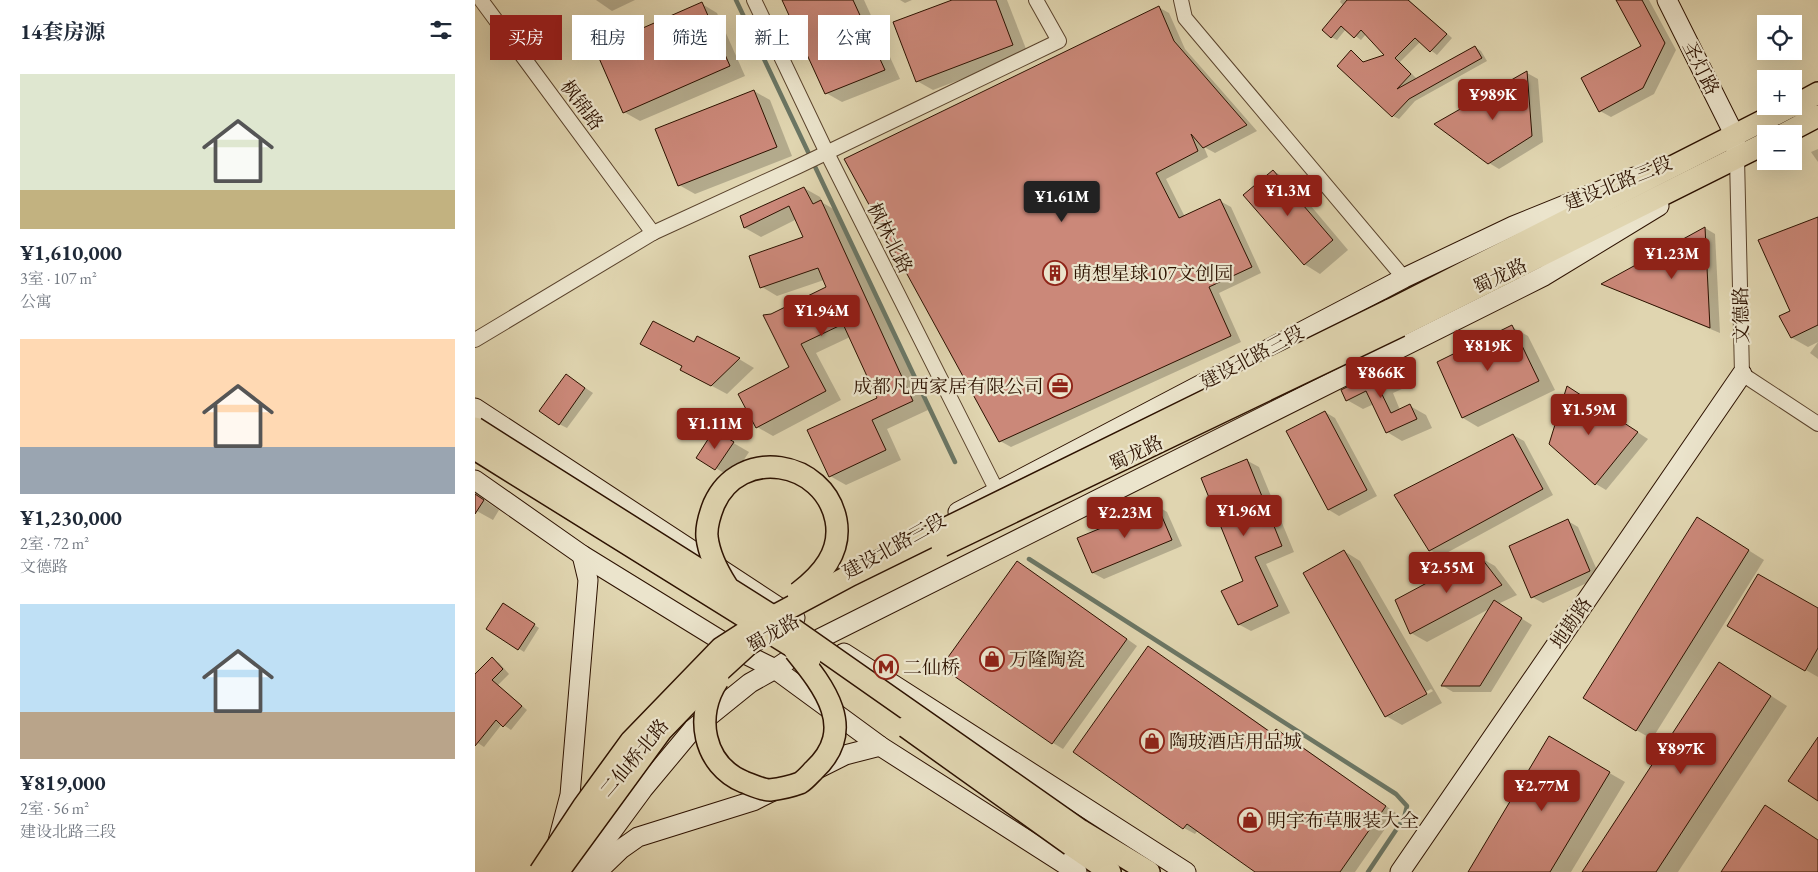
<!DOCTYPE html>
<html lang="zh">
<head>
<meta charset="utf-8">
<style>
	:root { --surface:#fff; --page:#f6f6f7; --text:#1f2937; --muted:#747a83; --accent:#8f2418 }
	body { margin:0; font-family:"EB Garamond","Noto Serif SC",serif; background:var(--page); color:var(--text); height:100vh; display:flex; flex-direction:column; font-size:19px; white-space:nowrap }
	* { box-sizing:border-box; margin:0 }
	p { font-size:16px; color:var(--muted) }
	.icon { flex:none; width:28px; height:28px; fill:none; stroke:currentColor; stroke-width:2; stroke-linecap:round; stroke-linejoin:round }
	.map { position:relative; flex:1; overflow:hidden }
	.side { display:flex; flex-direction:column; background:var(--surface); width:475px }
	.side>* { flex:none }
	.banner { position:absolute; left:15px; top:15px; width:475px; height:45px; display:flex; gap:10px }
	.fabs { position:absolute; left:1282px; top:15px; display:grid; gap:10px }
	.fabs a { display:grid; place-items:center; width:45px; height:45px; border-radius:0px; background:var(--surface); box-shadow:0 5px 20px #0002; font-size:25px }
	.price { position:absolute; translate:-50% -42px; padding:0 11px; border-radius:5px; background:var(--accent); color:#fff; font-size:16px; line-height:32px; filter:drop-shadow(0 1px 2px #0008) }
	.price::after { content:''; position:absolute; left:50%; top:30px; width:15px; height:11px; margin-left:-8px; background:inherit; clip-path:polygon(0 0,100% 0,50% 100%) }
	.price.active { background:#222; color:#fff }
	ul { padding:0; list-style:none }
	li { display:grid; align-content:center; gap:10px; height:265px; padding:0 20px }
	li span { display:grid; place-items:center; height:155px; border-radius:0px; color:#555 }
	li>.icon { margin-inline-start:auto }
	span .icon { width:90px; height:90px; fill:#fffc; stroke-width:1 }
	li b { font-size:21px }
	h2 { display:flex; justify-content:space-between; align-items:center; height:60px; padding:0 20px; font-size:21px }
	.pill { padding:0 18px; border-radius:0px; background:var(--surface); box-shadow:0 5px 20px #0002; font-size:18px; line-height:45px }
	.pill.active { background:var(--accent); color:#fff }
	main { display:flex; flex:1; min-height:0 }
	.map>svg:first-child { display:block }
	.shadow { fill:#0003; fill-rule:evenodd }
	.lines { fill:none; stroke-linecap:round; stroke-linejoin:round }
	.stream { stroke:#6b7664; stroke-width:4.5 }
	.building { fill:#cb8879; stroke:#2d1200 }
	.street-casing { stroke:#5a432c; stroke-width:16 }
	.secondary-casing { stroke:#2d1200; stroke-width:21 }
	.primary-casing { stroke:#2d1200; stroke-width:24 }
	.street { stroke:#ebe4cc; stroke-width:14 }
	.secondary { stroke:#ebe4cc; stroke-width:19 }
	.primary { stroke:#e0d5b0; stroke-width:21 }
	.primary-bridge-casing { stroke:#2d1200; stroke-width:24; stroke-linecap:butt }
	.primary-bridge { stroke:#e0d5b0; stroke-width:21 }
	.labels { text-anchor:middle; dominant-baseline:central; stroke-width:4.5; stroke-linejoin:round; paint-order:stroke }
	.street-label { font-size:19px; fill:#2d1200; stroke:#ebe4cc }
	.poi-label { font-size:19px; fill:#2d1200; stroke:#ebe4cc; text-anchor:start }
</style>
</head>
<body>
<main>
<section class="side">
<h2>14套房源<svg class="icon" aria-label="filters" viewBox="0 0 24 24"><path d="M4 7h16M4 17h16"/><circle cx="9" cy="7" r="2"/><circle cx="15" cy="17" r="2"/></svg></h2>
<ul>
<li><span style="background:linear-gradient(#dfe7d0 75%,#c2b280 0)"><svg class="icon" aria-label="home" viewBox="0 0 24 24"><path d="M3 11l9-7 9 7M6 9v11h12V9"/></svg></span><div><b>¥1,610,000</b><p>3室 · 107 m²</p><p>公寓</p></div></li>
<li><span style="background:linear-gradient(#ffd9b3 70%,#9aa5b1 0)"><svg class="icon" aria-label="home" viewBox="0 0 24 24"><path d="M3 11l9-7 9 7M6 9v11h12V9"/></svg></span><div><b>¥1,230,000</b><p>2室 · 72 m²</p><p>文德路</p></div></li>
<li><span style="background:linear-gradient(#bfe0f5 70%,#b9a48a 0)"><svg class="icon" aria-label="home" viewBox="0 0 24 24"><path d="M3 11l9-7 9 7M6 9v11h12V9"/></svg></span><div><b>¥819,000</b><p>2室 · 56 m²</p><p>建设北路三段</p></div></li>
</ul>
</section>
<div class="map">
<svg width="1343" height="872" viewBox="0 0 1343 872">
	<rect width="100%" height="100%" fill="#e0d5b0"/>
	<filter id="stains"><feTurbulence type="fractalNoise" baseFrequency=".004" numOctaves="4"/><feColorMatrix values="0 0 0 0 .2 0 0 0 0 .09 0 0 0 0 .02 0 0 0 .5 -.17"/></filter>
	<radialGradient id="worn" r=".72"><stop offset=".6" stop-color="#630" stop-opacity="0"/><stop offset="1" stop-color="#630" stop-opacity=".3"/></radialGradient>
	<g class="shadow">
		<polygon points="121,0 160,0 137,11"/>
		<polygon points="308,0 389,0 425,79 367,102 351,93"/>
		<polygon points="425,0 437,0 430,3"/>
		<polygon points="480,0 532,0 553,54 458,90 442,81"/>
		<polygon points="866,0 934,0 977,38 962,55 945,42 925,62 941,78 938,82 1000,47 1006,51 1012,61 940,101 924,119 918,116 876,52 889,62 912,55 891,34 886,40 871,29 862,40 856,37 869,6 865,2"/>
		<polygon points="1141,0 1174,0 1201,50 1179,94 1136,117 1125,111 1168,47"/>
		<polygon points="227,4 242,13 270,76 165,121 149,112"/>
		<polygon points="683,7 694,13 710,49 782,131 740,153 729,147 733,157 691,179 710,217 745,201 756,207 786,273 744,293 766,342 536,447 525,441"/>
		<polygon points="1052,73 1063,79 1068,142 1024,169 1014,163"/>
		<polygon points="279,91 295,100 317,156 220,194 204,185"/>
		<polygon points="1343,149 1343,162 1336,152"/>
		<polygon points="798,171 814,180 873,250 845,274 829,264"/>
		<polygon points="329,188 345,197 348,203 362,211 453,410 412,429 426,460 371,485 355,476 404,399 375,337 341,353 366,400 298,436 282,427 315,367 296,315 353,287 349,280 302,296 287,287 330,238 322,219 286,237 270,228 266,217"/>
		<polygon points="1343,218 1343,342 1333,347 1317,338 1306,316 1316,311"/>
		<polygon points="1230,228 1240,234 1245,333 1139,289 1129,284"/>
		<polygon points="1037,327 1053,336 1080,390 1003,427 988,418"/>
		<polygon points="1343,342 1343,359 1335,353"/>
		<polygon points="220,344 264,359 279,368 252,394 222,378"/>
		<polygon points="918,366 934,375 938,384 918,393 925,410 935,406 951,415 957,428 927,441 912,432 899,404 888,409 872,400"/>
		<polygon points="91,375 118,393 92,428 84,424"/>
		<polygon points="1103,394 1173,439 1131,490 1121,484 1076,443"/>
		<polygon points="850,412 860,418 902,496 864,516 854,510"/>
		<polygon points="1038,435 1049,441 1078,495 966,556 955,550"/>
		<polygon points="255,441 274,452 257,478 223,457"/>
		<polygon points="771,460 784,467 819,552 791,564 815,613 776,631 763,624 770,582"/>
		<polygon points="0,485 9,500 24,510 18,520 0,510"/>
		<polygon points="682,506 692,512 707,546 629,579 618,573 604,538"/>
		<polygon points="1093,521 1103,527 1125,577 1068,603 1057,597"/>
		<polygon points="1238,528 1289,560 1177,739 1161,730"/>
		<path d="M869 551 885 561 967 703 927 725 911 716ZM956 689 958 691 918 714V711Z"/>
		<polygon points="1004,557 1020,566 1042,595 1023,604 1057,625 1016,692 978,692 968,686 1016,608 952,642 936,633"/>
		<polygon points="553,569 662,646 588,749 578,743"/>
		<polygon points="33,608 64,628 49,652 12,628"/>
		<polygon points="1343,610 1343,677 1254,626"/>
		<polygon points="684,654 799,734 802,730 812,736 921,813 880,872 782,872 723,830 720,834 709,828 600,752"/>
		<polygon points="17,659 24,663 34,674 23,685 52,710 36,730 27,724 9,747 0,741 0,676"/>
		<polygon points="1260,673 1312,706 1203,872 1109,872"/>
		<polygon points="1074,738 1150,782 1096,872 998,872"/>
	</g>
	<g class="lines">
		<g class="stream">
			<polyline points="261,0 480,462"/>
			<polyline points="554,559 921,794 932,806 929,818 893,872"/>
		</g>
	</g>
	<g class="building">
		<polygon points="307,0 378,0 410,70 350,94"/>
		<polygon points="477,0 521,0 538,45 441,82 418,22"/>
		<polygon points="872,0 933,0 972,34 955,52 940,38 920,58 936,74 922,89 1000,46 1007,58 934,99 917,117 862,66 876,50 888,62 909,55 886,30 879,38 866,26 856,38 847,30"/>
		<polygon points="1141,0 1167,0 1190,43 1168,88 1124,112 1106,78 1166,46"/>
		<polygon points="227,2 255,66 148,113 120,49"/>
		<polygon points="684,6 699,41 772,125 728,148 716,134 723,151 681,173 704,218 745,199 777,267 734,287 756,336 524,442 369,159"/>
		<polygon points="1052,71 1057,136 1013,164 959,124"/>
		<polygon points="279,90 302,147 203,186 180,129"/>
		<polygon points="798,170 858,240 829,265 768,195"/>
		<polygon points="329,187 338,204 346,200 438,401 397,420 411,450 354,477 332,430 402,398 368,324 326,344 351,391 281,428 263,394 314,367 288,315 296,314 351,287 343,268 285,288 274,256 328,237 314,206 269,228 265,216"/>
		<polygon points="1343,217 1343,325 1316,338 1304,316 1315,311 1283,240"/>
		<polygon points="1230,227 1235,328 1126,284"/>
		<polygon points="178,321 219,342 222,336 265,358 236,386 205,370 207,366 165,344"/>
		<polygon points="1037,325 1064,381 987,418 962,362"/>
		<polygon points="918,364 923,375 902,384 916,413 935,404 942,419 911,433 891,391 871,401 866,390"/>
		<polygon points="91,374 110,388 84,425 64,411"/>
		<polygon points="1092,386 1163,432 1120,485 1074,444"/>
		<polygon points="850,411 892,490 853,510 811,431"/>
		<polygon points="239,430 259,442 240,470 221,458"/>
		<polygon points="1038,434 1068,489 954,551 919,495"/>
		<polygon points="772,459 807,546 780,557 803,606 763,625 746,591 768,581 726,478"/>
		<polygon points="0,494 9,500 0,514"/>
		<polygon points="682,505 697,540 617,573 602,538"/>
		<polygon points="1222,517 1274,550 1161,731 1108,698"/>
		<polygon points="1093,519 1115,571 1056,598 1034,546"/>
		<polygon points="869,550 952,694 910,717 828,573"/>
		<polygon points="1004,555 1027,585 935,634 920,600"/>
		<polygon points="542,561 652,639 577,744 466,667"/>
		<polygon points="1283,574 1343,608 1343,648 1330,671 1252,626"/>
		<polygon points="1019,600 1047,618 1005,686 966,686"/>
		<polygon points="28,603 60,624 43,650 11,629"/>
		<polygon points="673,646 798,734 801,729 911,806 865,872 780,872 712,824 708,829 598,752"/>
		<polygon points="17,657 28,669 17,680 47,706 28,727 21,720 0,746 0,674"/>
		<polygon points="1244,662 1296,696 1181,872 1107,872"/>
		<polygon points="1074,736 1135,772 1075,872 993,872"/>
		<polygon points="1343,737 1343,801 1313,781"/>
		<polygon points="1290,805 1343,840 1343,872 1246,872"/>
	</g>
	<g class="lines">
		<defs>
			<g id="street">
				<polyline points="6,0 178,233"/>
				<polyline points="279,0 352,153 522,491"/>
				<polyline points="706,0 710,18 929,278"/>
				<polyline points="1262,158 1267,374 1343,424"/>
				<polyline points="0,340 178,233 324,166 584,41 561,0"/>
			</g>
			<g id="secondary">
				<polyline points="1192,0 1260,136 1261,150"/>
				<polyline points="0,408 320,618"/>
				<polyline points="0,480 107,555 258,648 300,669 405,746 602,872"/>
				<polyline points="483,512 929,278 1038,226 1159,177"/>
				<polyline points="369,653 711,872"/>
				<polyline points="340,770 370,755 405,746"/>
				<polyline points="83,841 95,795 113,580 107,555"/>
				<polyline points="107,872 168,789 218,729 275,683 300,669 346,638 1069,276 1184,206"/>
				<polyline points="122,872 146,849 163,837 278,801 304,788"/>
				<polyline points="925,872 1267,374"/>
			</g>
			<g id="primary">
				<polyline points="1319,106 1343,93"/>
				<polyline points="1309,134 1343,116"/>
				<polyline points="915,310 1317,106"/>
				<polyline points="925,326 1291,143"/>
				<polyline points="605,830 674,872"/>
				<polyline points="596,845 635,872"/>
			</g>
		</defs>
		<use href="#street" class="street-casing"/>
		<use href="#secondary" class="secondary-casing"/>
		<use href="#primary" class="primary-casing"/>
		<use href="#street" class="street"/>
		<use href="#secondary" class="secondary"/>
		<use href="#primary" class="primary"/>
		<defs>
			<g id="primary-bridge">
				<polyline points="0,428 318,629 605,830"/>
				<polyline points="0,449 315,645 335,659"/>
				<polyline points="467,546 925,326"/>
				<path d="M252 586C243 572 234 554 232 537 231 526 235 514 239 504 265 446 349 460 361 520 367 552 347 575 323 593"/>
				<path d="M243 680C219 715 228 765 269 782 277 785 287 790 295 790 303 789 317 786 325 783 330 780 335 774 339 770 383 729 349 687 320 651"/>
				<polyline points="431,727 596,845"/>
				<polyline points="65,872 108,807 156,741 246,648 277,628 376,575 915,310"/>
				<polyline points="83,872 186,731 239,676 274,644 282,639"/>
			</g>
		</defs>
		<use href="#primary-bridge" class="primary-bridge-casing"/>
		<use href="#primary-bridge" class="primary-bridge"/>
	</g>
	<defs>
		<symbol id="building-ring" viewBox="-11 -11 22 22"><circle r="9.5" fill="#ebe4cc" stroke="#8f2418" stroke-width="1.5"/><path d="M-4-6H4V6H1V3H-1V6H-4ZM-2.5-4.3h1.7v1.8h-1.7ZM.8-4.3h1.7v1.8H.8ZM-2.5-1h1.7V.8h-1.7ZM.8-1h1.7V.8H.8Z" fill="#8f2418"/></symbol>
		<symbol id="office-ring" viewBox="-11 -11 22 22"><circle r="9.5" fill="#ebe4cc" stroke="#8f2418" stroke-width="1.5"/><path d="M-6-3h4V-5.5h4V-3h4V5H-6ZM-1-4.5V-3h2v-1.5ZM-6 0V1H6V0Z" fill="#8f2418"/></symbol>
		<symbol id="shop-ring" viewBox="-11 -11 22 22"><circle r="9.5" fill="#ebe4cc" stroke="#8f2418" stroke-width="1.5"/><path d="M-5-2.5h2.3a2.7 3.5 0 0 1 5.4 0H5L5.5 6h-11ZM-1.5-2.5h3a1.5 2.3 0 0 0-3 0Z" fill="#8f2418"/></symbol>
		<symbol id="metro-ring" viewBox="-11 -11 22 22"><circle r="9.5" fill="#ebe4cc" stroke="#8f2418" stroke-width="1.5"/><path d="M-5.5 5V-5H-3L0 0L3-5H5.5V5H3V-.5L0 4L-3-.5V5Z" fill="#8f2418"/></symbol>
	</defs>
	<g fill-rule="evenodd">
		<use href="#building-ring" x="566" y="259" width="28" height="28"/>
		<use href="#office-ring" x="571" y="372" width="28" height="28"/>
		<use href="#shop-ring" x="503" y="645" width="28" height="28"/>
		<use href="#metro-ring" x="397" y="653" width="28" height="28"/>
		<use href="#shop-ring" x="663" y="727" width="28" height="28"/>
		<use href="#shop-ring" x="761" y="806" width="28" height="28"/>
	</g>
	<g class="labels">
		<g class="street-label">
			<text transform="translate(1226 68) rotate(63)">圣灯路</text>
			<text transform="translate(107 105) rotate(53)">枫锦路</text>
			<text transform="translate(1143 183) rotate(-22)">建设北路三段</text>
			<text transform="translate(415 238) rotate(63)">枫林北路</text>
			<text transform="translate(1025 276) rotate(-26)">蜀龙路</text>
			<text transform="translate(1266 315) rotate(-91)">文德路</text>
			<text transform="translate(777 357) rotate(-28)">建设北路三段</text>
			<text transform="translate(661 453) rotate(-26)">蜀龙路</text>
			<text transform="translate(419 546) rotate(-29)">建设北路三段</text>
			<text transform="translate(1096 623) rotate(-56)">地勘路</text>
			<text transform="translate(298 633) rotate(-30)">蜀龙路</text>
			<text transform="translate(159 758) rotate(-50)">二仙桥北路</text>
		</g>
		<g class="poi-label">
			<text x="598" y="273">萌想星球107文创园</text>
			<text x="568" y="386" text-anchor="end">成都凡西家居有限公司</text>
			<text x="534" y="659">万隆陶瓷</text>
			<text x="428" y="667">二仙桥</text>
			<text x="694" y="741">陶玻酒店用品城</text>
			<text x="792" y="820">明宇布草服装大全</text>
		</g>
	</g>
	<rect width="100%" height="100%" filter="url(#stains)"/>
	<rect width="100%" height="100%" fill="url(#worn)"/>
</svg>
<div class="fabs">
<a><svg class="icon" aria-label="locate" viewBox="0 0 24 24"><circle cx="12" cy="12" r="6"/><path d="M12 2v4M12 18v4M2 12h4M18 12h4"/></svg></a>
<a>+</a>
<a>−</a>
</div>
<b class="price" style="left:1018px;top:121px">¥989K</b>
<b class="price" style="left:813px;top:217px">¥1.3M</b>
<b class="price active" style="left:587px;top:223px">¥1.61M</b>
<b class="price" style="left:1197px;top:280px">¥1.23M</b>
<b class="price" style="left:347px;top:337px">¥1.94M</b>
<b class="price" style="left:1013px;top:372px">¥819K</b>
<b class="price" style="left:906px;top:399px">¥866K</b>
<b class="price" style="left:1114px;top:436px">¥1.59M</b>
<b class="price" style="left:240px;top:450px">¥1.11M</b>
<b class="price" style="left:769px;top:537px">¥1.96M</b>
<b class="price" style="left:650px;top:539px">¥2.23M</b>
<b class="price" style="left:972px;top:594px">¥2.55M</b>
<b class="price" style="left:1206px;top:775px">¥897K</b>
<b class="price" style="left:1067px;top:812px">¥2.77M</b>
<div class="banner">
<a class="pill active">买房</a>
<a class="pill">租房</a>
<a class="pill">筛选</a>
<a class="pill">新上</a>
<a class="pill">公寓</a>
</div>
</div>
</main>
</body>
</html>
